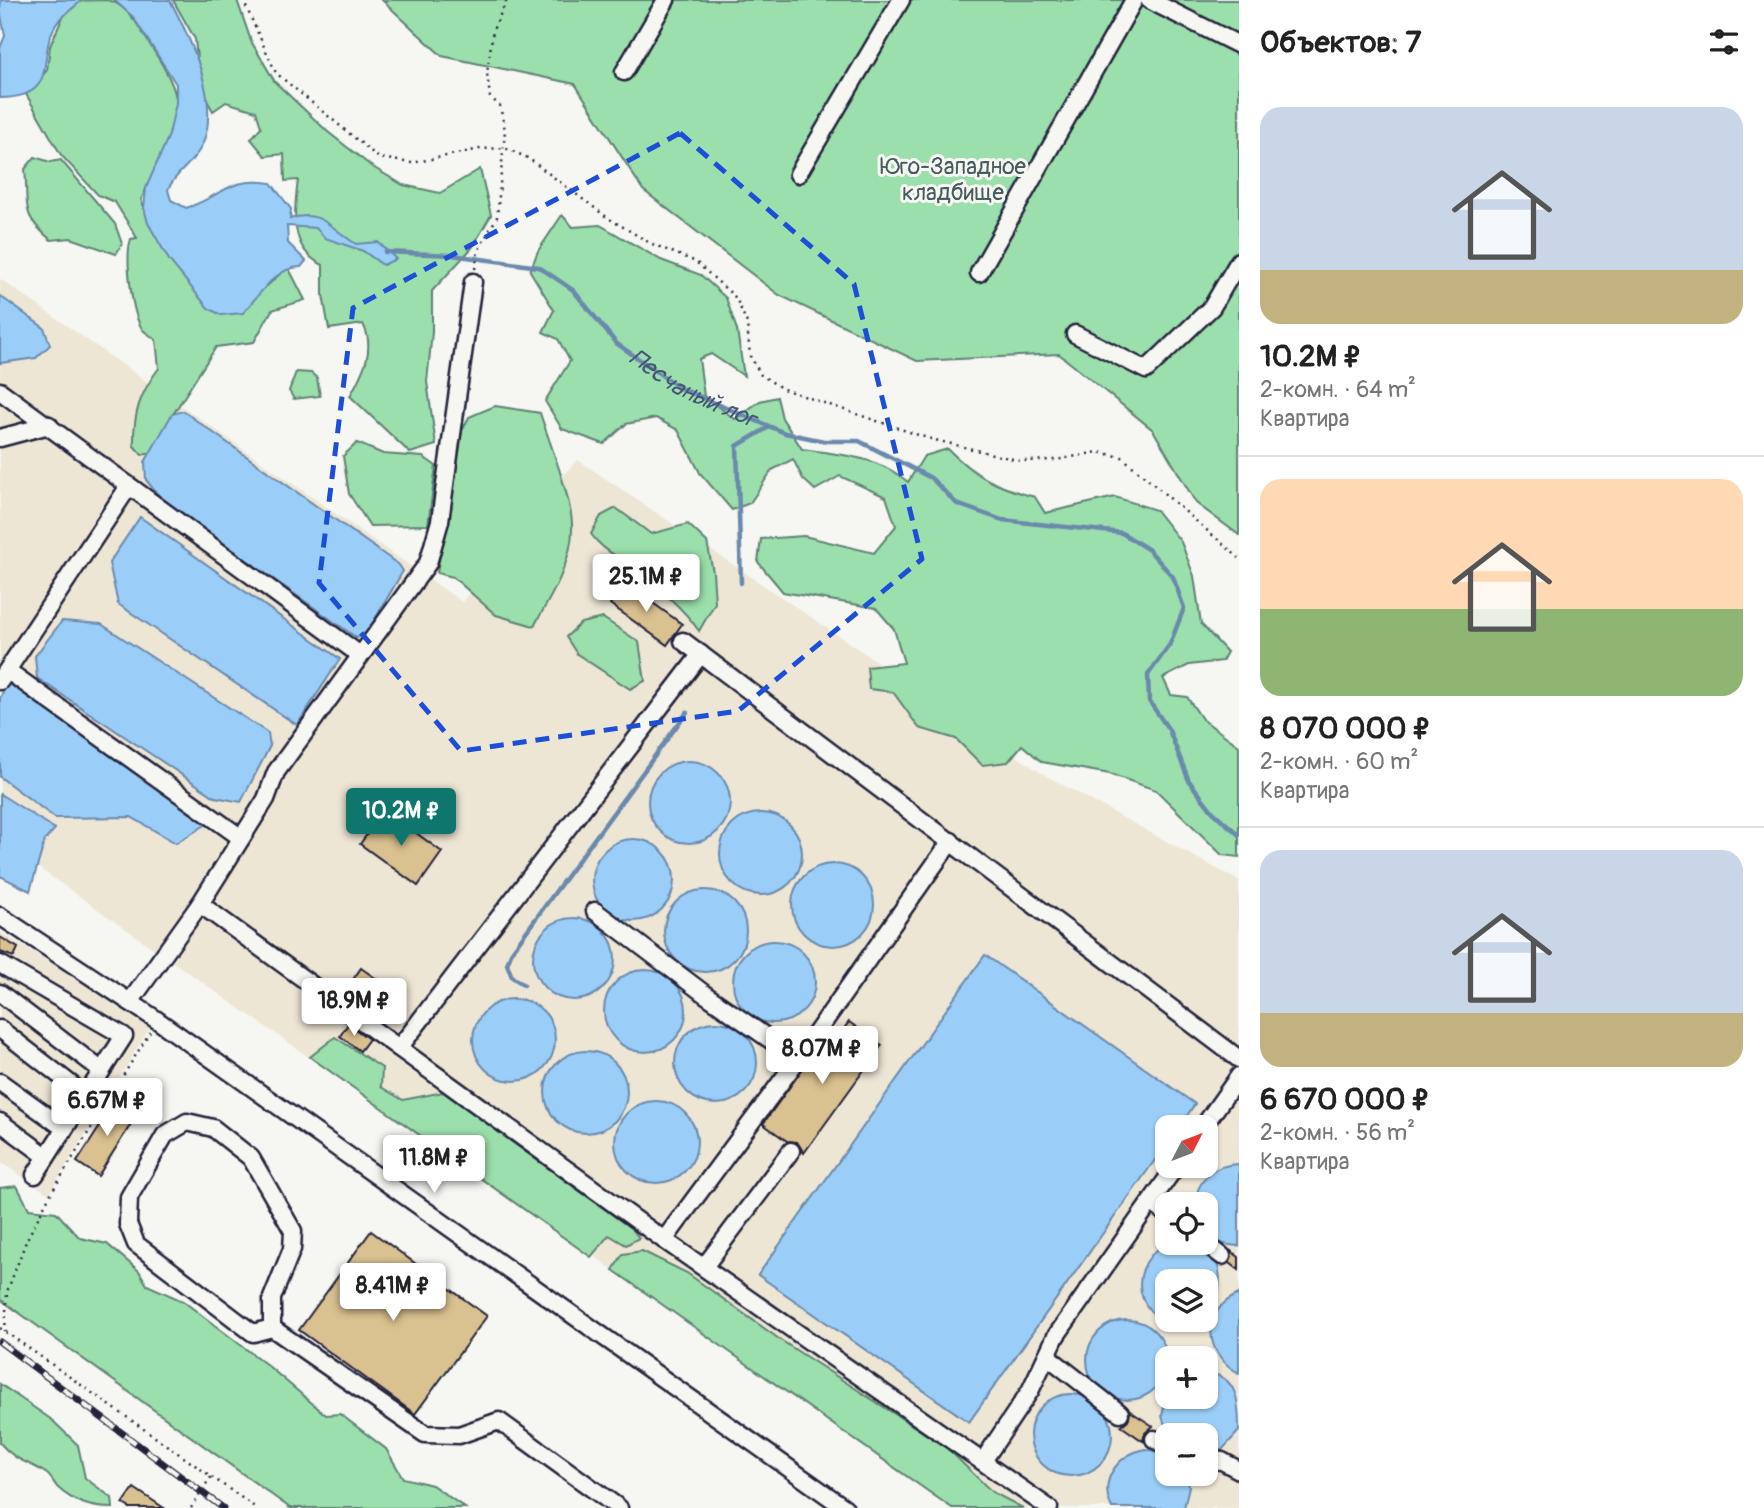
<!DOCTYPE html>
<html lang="ru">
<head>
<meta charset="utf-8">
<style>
	:root { --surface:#fff; --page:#f6f6f6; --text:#222; --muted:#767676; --line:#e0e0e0; --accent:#0f766e }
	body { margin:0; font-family:Pangolin,sans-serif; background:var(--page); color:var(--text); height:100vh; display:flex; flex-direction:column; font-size:26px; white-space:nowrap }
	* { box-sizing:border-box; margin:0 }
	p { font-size:23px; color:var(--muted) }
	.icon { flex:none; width:38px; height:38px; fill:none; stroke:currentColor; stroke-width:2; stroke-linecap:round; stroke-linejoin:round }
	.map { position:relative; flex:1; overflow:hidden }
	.sheet { display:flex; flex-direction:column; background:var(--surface); width:525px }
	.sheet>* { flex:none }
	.needle { width:46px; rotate:48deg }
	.tools { position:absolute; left:1155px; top:1115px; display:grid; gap:14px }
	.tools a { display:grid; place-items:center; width:63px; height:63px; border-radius:14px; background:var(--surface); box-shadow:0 2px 5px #0004; font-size:35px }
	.price { position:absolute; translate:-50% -60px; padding:0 16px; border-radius:7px; background:#fff; color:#222; font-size:23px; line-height:46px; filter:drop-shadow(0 2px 4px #0008) }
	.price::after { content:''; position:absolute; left:50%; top:42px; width:21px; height:16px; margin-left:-10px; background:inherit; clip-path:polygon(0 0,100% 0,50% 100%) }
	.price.current { background:var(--accent); color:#fff }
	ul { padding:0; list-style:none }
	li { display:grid; align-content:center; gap:14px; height:371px; padding:0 21px }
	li+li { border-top:2px solid var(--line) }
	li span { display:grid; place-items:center; height:217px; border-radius:21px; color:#555 }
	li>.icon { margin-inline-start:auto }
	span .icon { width:126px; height:126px; fill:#fffc; stroke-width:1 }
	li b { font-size:30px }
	h2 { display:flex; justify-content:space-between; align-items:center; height:84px; padding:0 21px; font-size:30px }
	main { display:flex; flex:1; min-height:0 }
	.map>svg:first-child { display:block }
	.built { fill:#eee6d5; fill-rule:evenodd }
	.green { fill:#9be0ac; stroke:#5e8174; stroke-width:2 }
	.water { fill:#9acef8; stroke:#6a89ac; stroke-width:2 }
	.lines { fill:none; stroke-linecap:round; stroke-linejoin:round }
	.stream { stroke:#6a89ac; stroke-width:4.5 }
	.building { fill:#dac190; stroke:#22223b; stroke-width:2 }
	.minor-casing { stroke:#22223b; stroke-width:21 }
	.path { stroke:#22223b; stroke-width:2.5; stroke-dasharray:2 5; stroke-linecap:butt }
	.minor { stroke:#f6f6f2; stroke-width:16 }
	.rail-casing { stroke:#22223b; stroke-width:7 }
	.rail { stroke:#f6f6f2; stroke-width:4.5; stroke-dasharray:13; stroke-linecap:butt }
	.marked { fill:none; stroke:#1d4ed8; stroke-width:5; stroke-dasharray:14 9; stroke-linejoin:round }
	.labels { text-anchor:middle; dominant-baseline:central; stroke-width:6; stroke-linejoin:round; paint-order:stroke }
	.park-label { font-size:23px; fill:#465b5d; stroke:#f6f6f2 }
	.water-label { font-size:24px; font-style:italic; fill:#465674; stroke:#f6f6f2 }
</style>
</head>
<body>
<main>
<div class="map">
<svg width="1239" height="1508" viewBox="0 0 1239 1508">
	<rect width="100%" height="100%" fill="#f6f6f2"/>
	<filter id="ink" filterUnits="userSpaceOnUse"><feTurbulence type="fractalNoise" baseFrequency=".0143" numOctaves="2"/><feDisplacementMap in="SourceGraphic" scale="14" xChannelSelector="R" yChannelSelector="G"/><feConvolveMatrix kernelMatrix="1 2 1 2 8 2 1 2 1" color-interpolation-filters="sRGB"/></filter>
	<g filter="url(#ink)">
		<g class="built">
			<path d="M0 279 462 602 538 501 578 460 1043 774 1239 881V1508H954L0 841ZM1167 1127H1206V1166H1167ZM1167 1204H1206V1242H1167ZM1167 1281H1206V1320H1167ZM1167 1358H1206V1396H1167ZM1167 1435H1206V1474H1167Z"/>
			<polygon points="0,932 152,1024 49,1194 0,1162"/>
		</g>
		<g class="green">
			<path d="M106 0C123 2 135 20 144 35 155 53 172 77 176 98 180 123 151 177 141 200L158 240 267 286 281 273 286 263 305 300 272 310 254 342 216 347 165 427 168 442 160 451 142 455 134 446C133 414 140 393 159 368L156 340C153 337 146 333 143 330 131 314 125 256 131 239L137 238 115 202 98 195 61 155 26 94 47 70 50 46 62 19 74 1Z"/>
			<path d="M173 0H237L251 41 275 82 328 132 371 166 403 185 440 193 480 169 491 215 472 248 432 291V332L427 382 436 445 410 453 350 396C363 372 376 349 363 324L329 329 323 295V265C289 250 294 212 298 180L285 181 284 154 265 156 251 139 261 127 256 111 226 102 213 111 200 88 195 39Z"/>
			<polygon points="382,0 1239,0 1239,535 1196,503 1153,430 1059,354 917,361 779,295 643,190 575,84 442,56"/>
			<path d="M35 157 50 162 61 160 115 224 122 244 116 254 71 238 51 240C19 213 29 207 25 169Z"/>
			<path d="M562 215 573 227 600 225 661 260 701 275 726 298 737 330 744 376 711 354 699 359 704 396 735 419 760 401 777 397 782 418 802 449C841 455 878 456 908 482L924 456 948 449C974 476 999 488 1035 497L1045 513 1115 497 1156 510 1181 542 1194 576 1201 624 1227 652 1222 661 1189 665 1163 678 1171 695 1187 697 1202 719 1239 746V857L1222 855 1156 790 1110 774 1042 762 1022 745 1008 762 982 765 956 739 919 728 893 692 869 689 867 667 904 663 894 629 876 608 783 592 758 562 761 539 804 536 874 553 896 526 886 497 840 476 815 490 803 479 793 459 772 470 750 503 732 510 700 473 678 430 656 418 626 424 604 444 562 429 545 401 570 361 558 339 543 332 554 310 530 271 538 251Z"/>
			<polygon points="296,372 311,373 317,378 320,396 294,399 289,391"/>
			<path d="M495 406 540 413C549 441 571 497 572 524 574 559 551 597 534 626L496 615 453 577 437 573 462 431 469 417Z"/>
			<polygon points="357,443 383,454 423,457 436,466 428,525 370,526 349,494 343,456"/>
			<path d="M616 508 651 534 688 524 707 542 713 572 715 603 699 631C682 606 658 588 634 569 619 557 602 550 591 534L601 516Z"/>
			<polygon points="603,618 639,642 645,681 630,689 577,654 566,637 581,623"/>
			<polygon points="335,1037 382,1068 381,1087 403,1100 443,1092 632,1229 639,1238 626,1245 609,1235 591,1257 310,1057"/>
			<polygon points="17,1186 29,1209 56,1212 80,1238 107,1244 139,1271 147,1285 183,1301 267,1365 326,1415 340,1414 386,1449 403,1478 432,1485 465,1508 290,1508 0,1299 0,1188"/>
			<polygon points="642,1251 687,1273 782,1341 947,1448 992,1492 1023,1508 952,1508 613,1270 623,1254"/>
			<path d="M0 1384 52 1420 78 1445 85 1478 112 1498 113 1508C92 1508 74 1503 57 1487 54 1483 51 1477 47 1474 29 1461 17 1463 0 1443Z"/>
		</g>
		<g class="water">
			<path d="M1 0H82C74 8 61 16 55 26 36 59 61 97 0 98V48L5 36 0 10Z"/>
			<path d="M114 0H170C190 38 224 106 200 149 191 165 174 174 168 190L171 200 186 208C222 197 228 176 271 183L291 209 290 219C321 208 331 229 356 244L378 242 396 259 383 265 363 251 325 238 316 228 287 226 288 243 306 261 301 267C275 267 259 296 243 313L221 315 208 308 169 260 148 223 144 208 146 188 169 135 176 103V84L133 17Z"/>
			<polygon points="0,296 44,328 50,345 36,358 0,363"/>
			<polygon points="183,411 399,565 403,571 368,631 357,638 164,502 146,480 145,462 172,414"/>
			<polygon points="140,517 340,659 297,725 118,604 109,563"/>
			<polygon points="62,621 101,624 268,733 270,746 241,802 215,797 37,678 35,656"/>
			<polygon points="8,682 207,824 176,843 131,817 55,818 0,777 0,698"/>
			<circle cx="689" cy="802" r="41"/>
			<polygon points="0,794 55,829 45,840 30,891 0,876"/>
			<circle cx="761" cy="854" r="41"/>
			<circle cx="633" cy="880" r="41"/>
			<circle cx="833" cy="905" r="41"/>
			<circle cx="705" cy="931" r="41"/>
			<circle cx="574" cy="959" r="41"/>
			<circle cx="774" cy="982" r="41"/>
			<polygon points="985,955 1195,1104 1179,1127 1167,1127 1167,1143 969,1422 758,1275"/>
			<circle cx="645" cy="1011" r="41"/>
			<circle cx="514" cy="1040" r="41"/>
			<circle cx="716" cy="1063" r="41"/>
			<circle cx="586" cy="1092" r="41"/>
			<circle cx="656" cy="1142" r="41"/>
			<path d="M1239 1164V1246C1225 1245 1215 1243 1206 1233V1204H1195C1196 1180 1215 1164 1239 1164Z"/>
			<path d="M1166 1243C1175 1243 1186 1241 1194 1243 1225 1252 1227 1293 1206 1312V1281H1167V1320H1194C1144 1336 1117 1273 1166 1243Z"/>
			<path d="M1239 1294V1373C1204 1355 1200 1310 1239 1294Z"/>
			<circle cx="1127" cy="1360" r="40"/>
			<path d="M1206 1373C1239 1375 1239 1405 1239 1431L1222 1450 1206 1455V1435H1168L1162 1416 1167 1393V1396H1206Z"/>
			<circle cx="1071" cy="1435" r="41"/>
			<path d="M1146 1449 1167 1454V1474H1186L1189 1486 1184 1508H1112C1098 1480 1118 1454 1146 1449Z"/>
		</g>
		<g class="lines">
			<g class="stream">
				<path id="s1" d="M385 252 452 255 539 267 573 290 616 343 680 388 785 433 824 441H859L931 478 957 504 1002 520 1122 533 1149 550 1173 577 1184 608 1170 644 1148 675 1149 701 1169 730 1189 781 1213 812 1239 835"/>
				<polyline points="741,583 737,446 769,427"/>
				<polyline points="524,985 512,977 507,964 512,951 687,712"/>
			</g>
		</g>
		<g class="building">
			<polygon points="625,583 682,624 667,645 610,604"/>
			<polygon points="385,810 442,852 418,886 360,844"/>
			<polygon points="0,937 18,948 14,957 0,952"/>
			<polygon points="361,968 391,989 382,1002 352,981"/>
			<polygon points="849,1022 882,1045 804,1153 797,1142 787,1141 763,1124 827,1035 835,1041"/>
			<polygon points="348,1024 369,1039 360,1051 340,1036"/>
			<polygon points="117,1100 138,1113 98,1176 77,1162"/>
			<polygon points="371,1231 487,1316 415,1414 299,1330"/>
			<polygon points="1231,1251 1239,1257 1239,1270 1230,1263"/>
			<polygon points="1130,1411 1153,1426 1145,1433 1143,1441 1121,1426 1129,1419"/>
			<polygon points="134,1488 164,1508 130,1508 123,1504"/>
		</g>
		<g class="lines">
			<defs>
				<g id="minor">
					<polyline points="1149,0 1239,45"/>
					<polyline points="624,72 666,0"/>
					<polyline points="798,174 901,0"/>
					<polyline points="979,273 1134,0"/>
					<polyline points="1075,334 1146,370 1212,307 1239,261"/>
					<polyline points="0,391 360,655"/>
					<polyline points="0,438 49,425"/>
					<polyline points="683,641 1239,1059"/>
					<polyline points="8,671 240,837"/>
					<polyline points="0,681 129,486"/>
					<polyline points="200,904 664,1240 1049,1508"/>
					<polyline points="595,911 706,995 798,1059"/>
					<polyline points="0,916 157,1020 845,1508"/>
					<polyline points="0,964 124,1036 35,1175"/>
					<polyline points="0,993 101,1070"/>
					<polyline points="130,1002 200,904 266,799 276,772 428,563 440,521 473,282"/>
					<polyline points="0,1029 86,1096"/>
					<polyline points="399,1048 701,654"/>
					<polyline points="0,1082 64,1128"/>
					<polyline points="0,1122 46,1156"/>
					<polyline points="1203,1127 1239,1076"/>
					<polyline points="1151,1202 1167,1214"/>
					<polyline points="664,1240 798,1059 951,841"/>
					<polyline points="1204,1242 1222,1256"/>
					<polyline points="704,1267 791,1151"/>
					<polyline points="272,1328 272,1298 292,1249 293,1231 251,1158 213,1128 187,1122 165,1135 129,1197 128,1224 136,1244 253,1333 272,1328 425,1434 459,1435 499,1421 619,1508"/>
					<polyline points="1047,1356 1120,1413"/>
					<polyline points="1154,1439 1167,1446"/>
					<polyline points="1206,1459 1222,1461 1239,1470"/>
					<polyline points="983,1461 1030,1391 1056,1336 1176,1166"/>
				</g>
			</defs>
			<use href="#minor" class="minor-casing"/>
			<g class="path">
				<polyline points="243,0 276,73 379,158 412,163 480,149 505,148 528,158 608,218 650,243 696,262 736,298 747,323 750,356 761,375 783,389 927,438 1021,461 1056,460 1098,452 1122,457 1239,558"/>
				<polyline points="475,269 478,251 497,217 505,130 500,106 490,97 487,73 493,30 507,0"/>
				<polyline points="0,1328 256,1508"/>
				<polyline points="5,1332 7,1292 27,1239 50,1195 150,1032"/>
				<polyline points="191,1508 211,1477"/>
			</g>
			<use href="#minor" class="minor"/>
			<defs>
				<polyline id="rail" points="0,1342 223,1508"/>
			</defs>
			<use href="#rail" class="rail-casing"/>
			<use href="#rail" class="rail"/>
		</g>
	</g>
	<path class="marked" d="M680 133 854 284 922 559 738 711 461 751 319 583 353 308Z"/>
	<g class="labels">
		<g class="park-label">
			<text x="953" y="166">Юго-Западное<tspan x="953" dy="26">кладбище</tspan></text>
		</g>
		<g class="water-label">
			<text stroke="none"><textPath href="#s1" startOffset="354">Песчаный лог</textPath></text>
		</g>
	</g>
</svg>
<div class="tools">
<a><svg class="needle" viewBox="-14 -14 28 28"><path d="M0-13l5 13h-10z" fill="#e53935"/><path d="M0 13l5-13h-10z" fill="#767676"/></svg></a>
<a><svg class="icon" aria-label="locate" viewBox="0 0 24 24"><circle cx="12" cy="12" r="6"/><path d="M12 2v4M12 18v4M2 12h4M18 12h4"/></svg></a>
<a><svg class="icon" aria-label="layers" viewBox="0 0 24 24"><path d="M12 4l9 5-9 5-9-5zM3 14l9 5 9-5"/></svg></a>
<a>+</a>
<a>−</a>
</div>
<b class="price" style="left:646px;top:614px">25.1M ₽</b>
<b class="price current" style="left:401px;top:848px">10.2M ₽</b>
<b class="price" style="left:354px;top:1038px">18.9M ₽</b>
<b class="price" style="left:822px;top:1086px">8.07M ₽</b>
<b class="price" style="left:107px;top:1138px">6.67M ₽</b>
<b class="price" style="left:434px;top:1195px">11.8M ₽</b>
<b class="price" style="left:393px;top:1323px">8.41M ₽</b>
</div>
<section class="sheet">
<h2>Объектов: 7<svg class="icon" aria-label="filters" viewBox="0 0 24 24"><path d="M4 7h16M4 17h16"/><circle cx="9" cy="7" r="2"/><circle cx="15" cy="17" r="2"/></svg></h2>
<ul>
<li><span style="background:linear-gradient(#c9d6e8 75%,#c2b280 0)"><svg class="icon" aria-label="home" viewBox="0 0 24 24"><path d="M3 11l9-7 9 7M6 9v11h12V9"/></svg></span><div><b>10.2M ₽</b><p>2-комн. · 64 m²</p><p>Квартира</p></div></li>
<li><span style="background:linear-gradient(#ffd9b3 60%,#8fb573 0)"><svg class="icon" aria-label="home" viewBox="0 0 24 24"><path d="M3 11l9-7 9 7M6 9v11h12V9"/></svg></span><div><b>8 070 000 ₽</b><p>2-комн. · 60 m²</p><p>Квартира</p></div></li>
<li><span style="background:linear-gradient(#c9d6e8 75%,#c2b280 0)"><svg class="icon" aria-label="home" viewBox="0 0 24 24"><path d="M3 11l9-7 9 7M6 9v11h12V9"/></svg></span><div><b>6 670 000 ₽</b><p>2-комн. · 56 m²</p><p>Квартира</p></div></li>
</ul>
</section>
</main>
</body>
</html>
